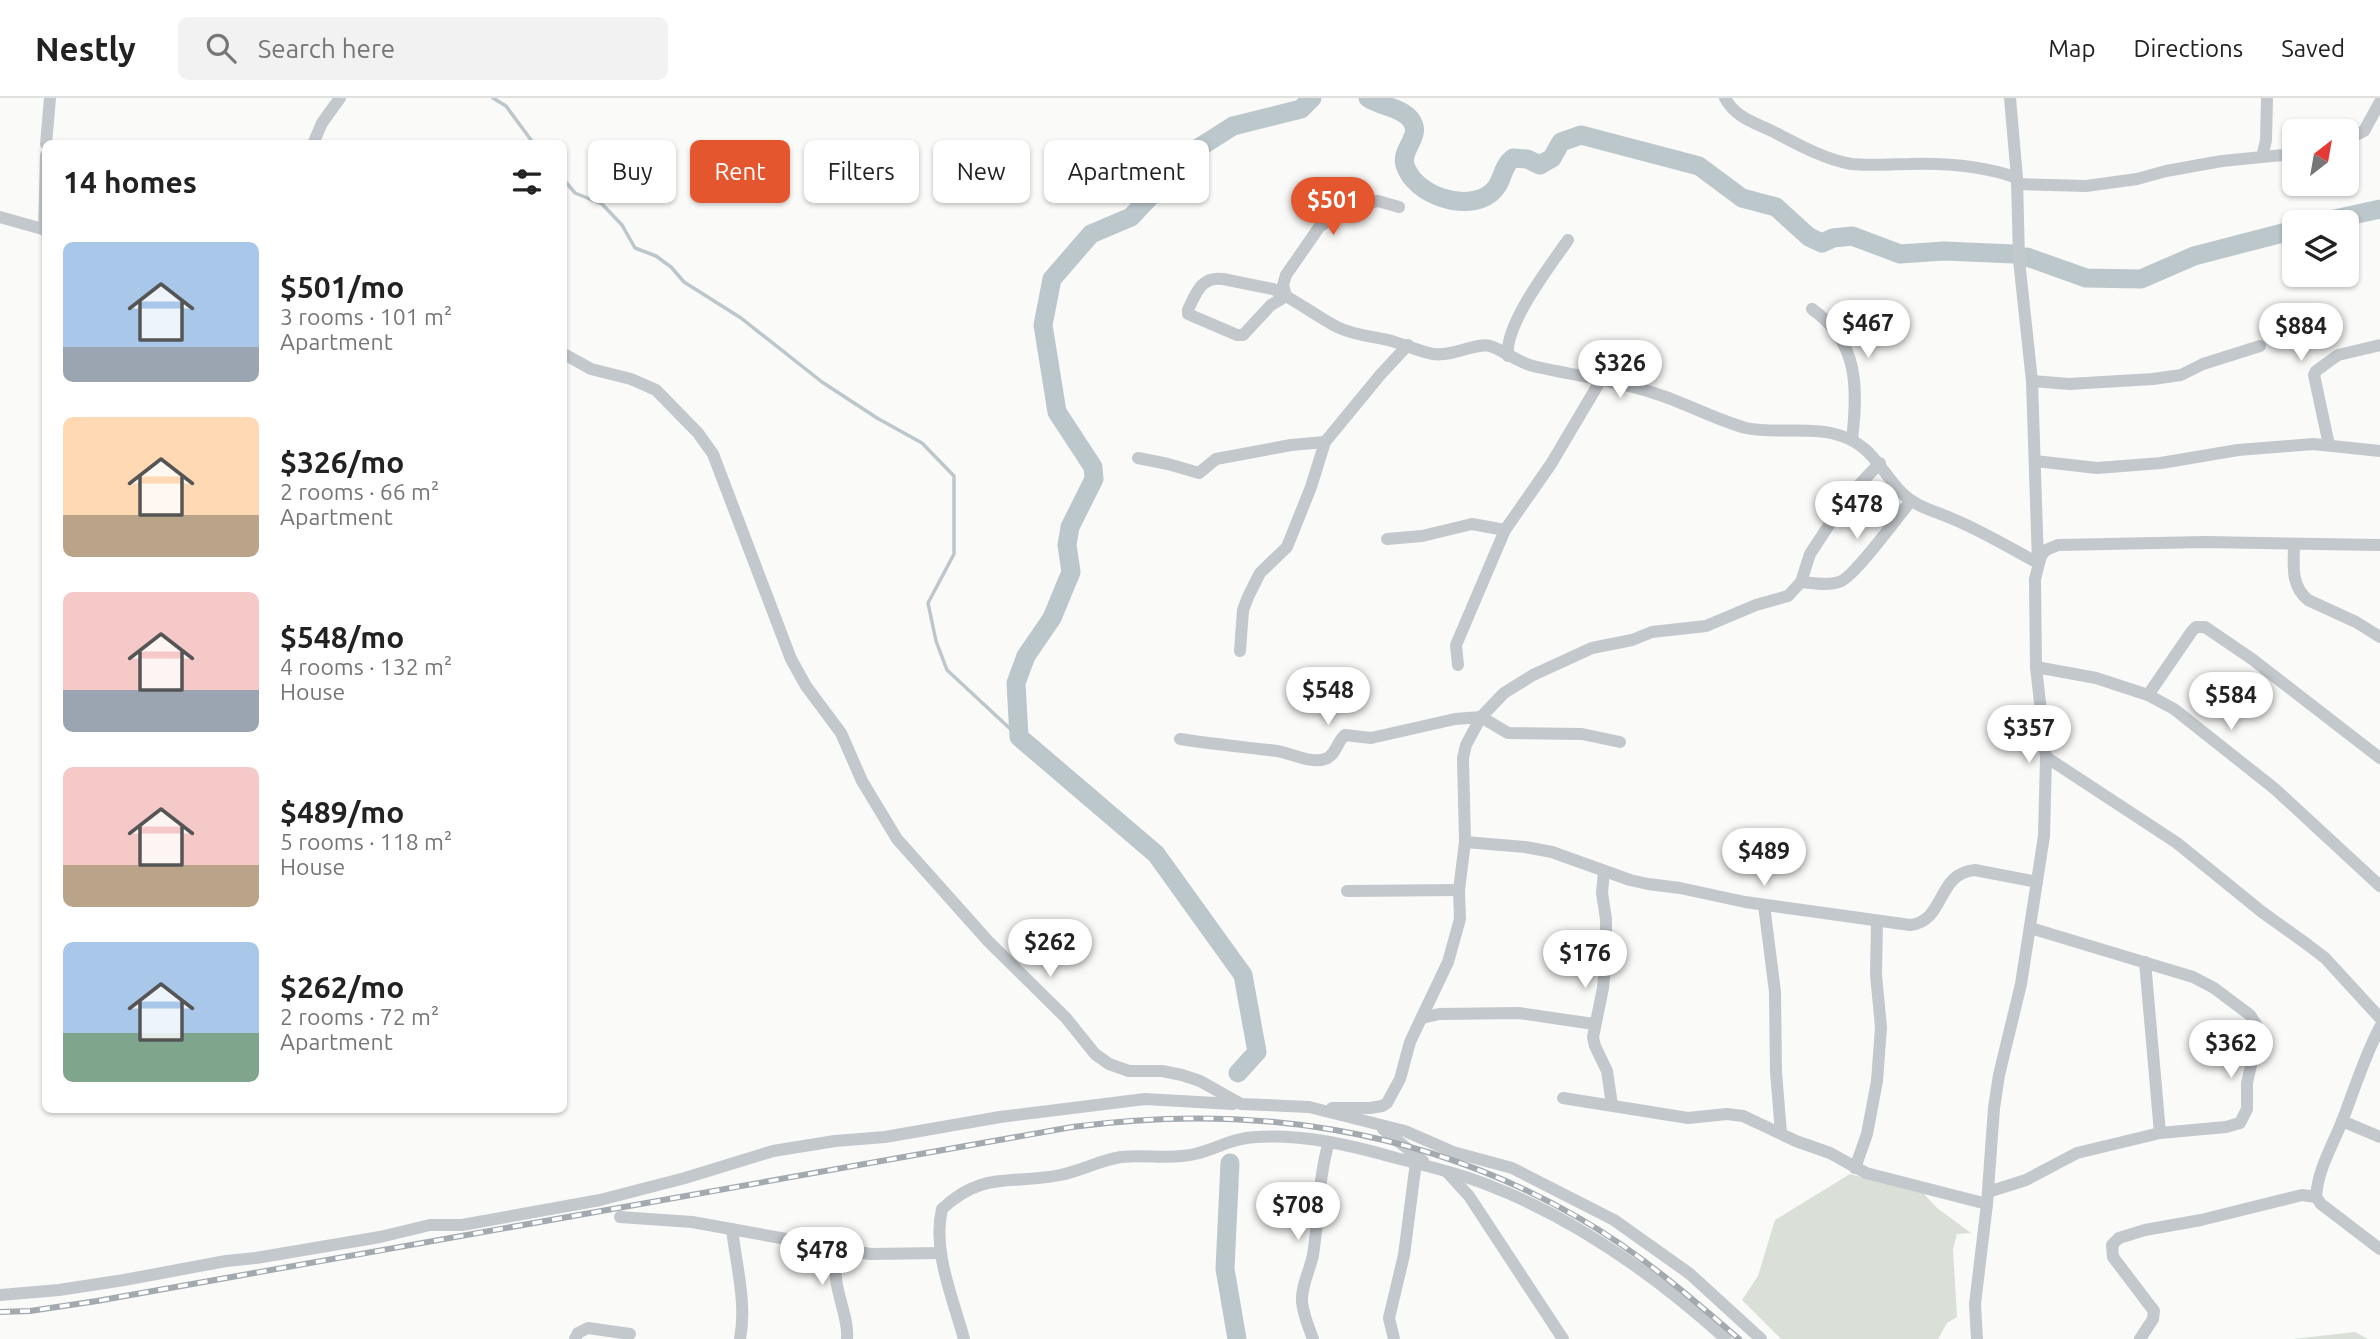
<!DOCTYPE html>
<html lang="en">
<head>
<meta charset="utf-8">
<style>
	:root { --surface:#fff; --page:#f2f2f2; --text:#222; --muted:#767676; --line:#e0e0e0; --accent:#e4572e }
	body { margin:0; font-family:Ubuntu,sans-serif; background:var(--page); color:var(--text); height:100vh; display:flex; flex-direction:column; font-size:26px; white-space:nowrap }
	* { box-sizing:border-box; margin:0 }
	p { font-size:23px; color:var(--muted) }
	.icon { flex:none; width:38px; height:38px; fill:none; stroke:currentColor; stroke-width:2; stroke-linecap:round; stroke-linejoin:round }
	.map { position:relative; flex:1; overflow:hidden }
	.panel { position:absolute; left:42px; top:42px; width:525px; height:973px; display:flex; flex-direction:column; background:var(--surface); border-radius:10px; box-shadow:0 2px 5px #0004 }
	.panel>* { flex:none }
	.guide { position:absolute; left:588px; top:42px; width:665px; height:63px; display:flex; gap:14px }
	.needle { width:46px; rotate:31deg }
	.fabs { position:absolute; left:2282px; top:21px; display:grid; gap:14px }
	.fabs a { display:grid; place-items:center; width:77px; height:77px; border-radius:10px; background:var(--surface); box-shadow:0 2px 5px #0004; font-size:35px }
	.price { position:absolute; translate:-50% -60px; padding:0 16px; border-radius:24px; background:#fff; color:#222; font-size:23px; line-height:46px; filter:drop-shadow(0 2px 4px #0008) }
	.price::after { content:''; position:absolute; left:50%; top:42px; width:21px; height:16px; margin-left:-10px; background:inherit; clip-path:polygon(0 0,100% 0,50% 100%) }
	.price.on { background:var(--accent); color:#fff }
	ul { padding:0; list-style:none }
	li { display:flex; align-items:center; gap:21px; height:175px; padding:0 21px }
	li span { display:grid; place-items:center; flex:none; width:196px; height:140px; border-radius:10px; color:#555 }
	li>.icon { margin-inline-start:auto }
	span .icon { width:84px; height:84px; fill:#fffc; stroke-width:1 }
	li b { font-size:30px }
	h2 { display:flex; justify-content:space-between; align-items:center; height:84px; padding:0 21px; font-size:30px }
	.chip { padding:0 24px; border-radius:10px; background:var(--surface); box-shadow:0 2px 5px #0004; font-size:24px; line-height:63px }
	.chip.on { background:var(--accent); color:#fff }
	header { display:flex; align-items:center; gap:42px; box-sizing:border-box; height:98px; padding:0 35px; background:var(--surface); border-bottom:2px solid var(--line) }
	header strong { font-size:33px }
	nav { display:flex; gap:38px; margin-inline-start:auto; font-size:24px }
	.search { width:490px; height:63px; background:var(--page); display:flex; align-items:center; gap:18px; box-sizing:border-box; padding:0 24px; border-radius:10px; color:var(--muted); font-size:26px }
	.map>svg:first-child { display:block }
	.green { fill:#dadfd7 }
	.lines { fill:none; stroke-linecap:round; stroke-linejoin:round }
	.stream { stroke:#bbc7cb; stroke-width:3.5 }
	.river { stroke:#bbc7cb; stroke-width:19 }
	.minor { stroke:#c3c8cc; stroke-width:12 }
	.rail-casing { stroke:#a2aab0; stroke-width:6 }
	.rail { stroke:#fff; stroke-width:3.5; stroke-dasharray:10; stroke-linecap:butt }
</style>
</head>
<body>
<header>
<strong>Nestly</strong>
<div class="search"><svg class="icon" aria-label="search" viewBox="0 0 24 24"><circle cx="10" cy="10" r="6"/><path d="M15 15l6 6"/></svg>Search here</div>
<nav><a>Map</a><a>Directions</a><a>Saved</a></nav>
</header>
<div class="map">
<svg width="2380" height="1241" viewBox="0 0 2380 1241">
	<rect width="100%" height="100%" fill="#fafaf8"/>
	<g class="green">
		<polygon points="1850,1076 1924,1096 1937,1110 1971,1135 1957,1136 1953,1151 1957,1219 1947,1225 1938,1241 1781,1241 1742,1202 1758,1178 1775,1122"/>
		<polygon points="2355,1234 2368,1241 2293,1241"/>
	</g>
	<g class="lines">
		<g class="stream">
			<polyline points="493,0 506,8 534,46"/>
			<polyline points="564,82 575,95 602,106 622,127 635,150 656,158 671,169 684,184 741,220 822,284 877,320 922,345 954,378 954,456 928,505 936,543 947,572 1019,639"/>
		</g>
		<g class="river">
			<path d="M1368 0C1381 9 1402 9 1411 22 1423 38 1400 51 1405 67 1414 97 1466 115 1491 95 1504 85 1500 70 1513 60L1527 61 1540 67 1552 60 1561 44 1581 37 1699 68 1742 100 1776 109 1809 139 1822 145 1833 140 1852 138 1900 156 1944 153 2014 156"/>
			<polyline points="2321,124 2380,111"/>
			<polyline points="2027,159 2086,180 2141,181 2194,158 2294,132"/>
			<polyline points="1238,975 1257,954 1243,877 1156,756 1019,639 1016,585 1026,558 1052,520 1071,474 1067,447 1070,429 1094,381 1093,369 1057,314 1043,227 1052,181 1091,136 1131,119 1192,54 1233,28 1301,11 1312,0"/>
			<polyline points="1230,1065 1225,1171 1237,1241"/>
		</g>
		<g class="minor">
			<path d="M1725 0C1735 19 1753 24 1772 33 1797 46 1823 61 1851 66 1870 68 1891 66 1910 66 1945 65 1984 68 2017 80"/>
			<polyline points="2347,42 2364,33 2380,4"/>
			<polyline points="46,46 50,0"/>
			<polyline points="313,46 322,25 340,0"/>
			<polyline points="2262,59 2266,42 2267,0"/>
			<polyline points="2017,86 2086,88 2137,81 2166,73 2222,63 2294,56"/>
			<path d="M1399 109 1378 103 1373 104 1343 114 1320 128 1286 177 1283 187 1286 198 1271 207 1243 237H1237L1188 216V212C1196 195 1201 178 1223 181L1273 191C1295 202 1315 217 1337 229 1353 237 1370 238 1388 242 1403 246 1418 253 1433 256 1454 259 1476 244 1490 248 1505 253 1517 264 1533 268 1575 278 1616 282 1657 296 1685 305 1719 323 1746 330 1774 336 1804 329 1831 335 1872 344 1877 369 1902 395 1916 409 1935 413 1953 421 1982 433 2010 450 2038 465L2032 283 2019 162 2017 80 2010 0"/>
			<polyline points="0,119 46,132"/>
			<polyline points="44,132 46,57"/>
			<path d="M1812 211C1859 244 1858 290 1852 342"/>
			<polyline points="564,256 591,271 631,281 656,292 698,335 713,356 791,561 806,588 841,635 862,683 897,741 988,843 1066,920 1095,956 1109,966 1129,973 1162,973 1182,977 1200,983 1241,1006 1309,1009 1405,1033 1453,1054 1512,1070 1614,1122 1690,1176 1761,1241"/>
			<path d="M1508 258C1504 227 1550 168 1568 142"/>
			<polyline points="2032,283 2069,286 2153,281 2181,277 2203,266 2260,248"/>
			<polyline points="2329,347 2314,277 2316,273 2338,257 2380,247"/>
			<polyline points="1138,360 1168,366 1199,375 1216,361 1291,347 1325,344"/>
			<polyline points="2035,363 2097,370 2161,365 2238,352 2313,346 2380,353"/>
			<polyline points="1387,441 1422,438 1472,426 1505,432"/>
			<path d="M2294 446C2294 467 2290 487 2308 502L2356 524 2380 539"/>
			<path d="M1801 484C1813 485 1827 488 1839 484 1853 481 1898 418 1911 403"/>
			<polyline points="1240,553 1243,512 1248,499 1260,475 1287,449 1311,389 1325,344 1381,276 1408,247"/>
			<polyline points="1458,567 1456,547 1505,432 1551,366 1602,280"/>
			<polyline points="2036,569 2096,580 2148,597 2174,611 2275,691 2380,788"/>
			<polyline points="2148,597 2192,533 2196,529 2205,529 2252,561 2380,660"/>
			<path d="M1180 641C1212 646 1245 649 1277 653 1291 655 1311 666 1325 661 1336 658 1337 643 1345 637L1371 640 1455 621 1481 619 1508 635 1582 636 1620 644"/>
			<polyline points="2046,659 2177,745 2262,814 2308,847 2325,860 2380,920"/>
			<path d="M1465 744 1525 749 1552 754 1630 782 1648 786 1680 790 1745 804 1910 827C1946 823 1936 775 1975 772L2037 784"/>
			<polyline points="1604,773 1602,795 1606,821 1606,858 1603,890 1593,939 1595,948 1607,973 1612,1007"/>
			<polyline points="1347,793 1459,792"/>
			<polyline points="1764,807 1775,894 1776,974 1781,1035"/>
			<polyline points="2145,864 2160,1035"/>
			<polyline points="1422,920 1439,916 1519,915 1594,926"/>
			<path d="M2380 929C2364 959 2355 990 2343 1021 2333 1047 2318 1070 2316 1099L2321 1106 2380 1151"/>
			<polyline points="1563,1000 1688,1020 1727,1016 1743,1018 1796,1043 1830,1055 1866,1075 1987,1106"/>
			<polyline points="1332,1010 1370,1010 1382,1008 1387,1005 1400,981 1410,944 1448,864 1460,821 1459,792 1465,744 1463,660 1466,647 1481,619 1504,595 1533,577 1592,550 1632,542 1652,534 1706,528 1756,507 1788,498 1801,484 1810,456 1831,424 1856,390 1880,365"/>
			<polyline points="2342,1023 2380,1039"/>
			<polyline points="1383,1031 1423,1063"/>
			<polyline points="1855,1070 1867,1036 1877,983 1881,929 1876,877 1877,824"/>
			<polyline points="1448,1075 1469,1098 1563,1241"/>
			<polyline points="1988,1094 2026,1082 2077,1055 2160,1035 2226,1029 2240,1025 2247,1011 2247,985 2259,931 2250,917 2214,890 2193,879 2030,830"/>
			<polyline points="620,1119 692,1124 870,1156 941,1155"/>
			<path d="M732 1131C736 1166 747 1206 740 1241"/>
			<path d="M843 1152C823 1176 850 1213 847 1241"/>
			<polyline points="0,1197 59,1192 124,1182 226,1163 256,1160 380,1139 430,1127 462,1127 600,1102 685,1080 773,1053 835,1043 885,1039 1000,1019 1145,1001 1233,1006"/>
			<polyline points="575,1241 578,1235 588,1230 630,1236"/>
			<path d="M964 1241C953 1200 932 1153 942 1111 983 1072 1012 1087 1060 1077 1081 1073 1100 1062 1121 1059 1146 1056 1171 1062 1195 1056 1216 1051 1233 1040 1256 1039 1303 1036 1351 1047 1396 1060 1427 1068 1458 1075 1488 1087 1577 1121 1656 1178 1726 1241"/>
			<path d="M1313 1241C1309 1230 1303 1216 1302 1204 1301 1188 1310 1172 1313 1157 1319 1119 1318 1080 1329 1044"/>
			<polyline points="1394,1241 1389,1220 1404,1157 1416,1064"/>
			<polyline points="1977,1241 1975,1206 1987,1106 1994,1010 1999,977 2021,886 2044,738 2046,659 2036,569 2035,481 2041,458 2046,452 2058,447 2205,444 2380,447"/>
			<polyline points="2140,1241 2153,1221 2154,1213 2113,1159 2112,1147 2119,1140 2145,1132 2201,1122 2302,1097 2316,1099"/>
		</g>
		<defs>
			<path id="rail" d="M0 1214 30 1213 97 1203 1072 1029C1249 1005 1423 1030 1579 1120 1637 1153 1688 1197 1739 1241"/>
		</defs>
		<use href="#rail" class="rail-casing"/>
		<use href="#rail" class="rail"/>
	</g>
</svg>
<div class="fabs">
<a><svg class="needle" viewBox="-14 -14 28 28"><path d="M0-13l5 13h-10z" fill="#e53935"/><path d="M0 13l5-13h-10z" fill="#767676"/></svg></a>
<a><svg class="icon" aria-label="layers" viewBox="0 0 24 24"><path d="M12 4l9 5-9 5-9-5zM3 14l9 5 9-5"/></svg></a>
</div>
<b class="price on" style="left:1333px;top:139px">$501</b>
<b class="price" style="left:1868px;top:262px">$467</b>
<b class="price" style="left:2301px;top:265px">$884</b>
<b class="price" style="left:1620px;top:302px">$326</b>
<b class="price" style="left:1857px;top:443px">$478</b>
<b class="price" style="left:1328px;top:629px">$548</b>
<b class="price" style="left:2231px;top:634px">$584</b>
<b class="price" style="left:2029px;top:667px">$357</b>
<b class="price" style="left:1764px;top:790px">$489</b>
<b class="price" style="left:1050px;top:881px">$262</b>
<b class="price" style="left:1585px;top:892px">$176</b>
<b class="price" style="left:2231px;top:982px">$362</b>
<b class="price" style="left:1298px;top:1144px">$708</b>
<b class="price" style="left:822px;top:1189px">$478</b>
<div class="guide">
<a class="chip">Buy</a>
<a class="chip on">Rent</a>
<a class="chip">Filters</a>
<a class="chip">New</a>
<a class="chip">Apartment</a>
</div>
<section class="panel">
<h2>14 homes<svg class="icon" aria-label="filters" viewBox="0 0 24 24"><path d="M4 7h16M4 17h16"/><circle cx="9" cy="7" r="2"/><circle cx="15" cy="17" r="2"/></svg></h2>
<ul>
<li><span style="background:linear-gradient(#a9c7e8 75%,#9aa5b1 0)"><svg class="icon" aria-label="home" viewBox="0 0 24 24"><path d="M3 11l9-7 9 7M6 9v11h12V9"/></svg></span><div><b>$501/mo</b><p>3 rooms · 101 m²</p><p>Apartment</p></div></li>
<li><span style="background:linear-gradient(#ffd9b3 70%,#b9a48a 0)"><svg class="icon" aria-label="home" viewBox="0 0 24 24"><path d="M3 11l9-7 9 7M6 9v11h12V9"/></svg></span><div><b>$326/mo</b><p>2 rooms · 66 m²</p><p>Apartment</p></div></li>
<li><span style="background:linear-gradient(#f6c9c9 70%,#9aa5b1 0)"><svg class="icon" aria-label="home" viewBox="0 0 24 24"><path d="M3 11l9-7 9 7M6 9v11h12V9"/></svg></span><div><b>$548/mo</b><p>4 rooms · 132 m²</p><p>House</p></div></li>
<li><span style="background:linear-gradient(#f6c9c9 70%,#b9a48a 0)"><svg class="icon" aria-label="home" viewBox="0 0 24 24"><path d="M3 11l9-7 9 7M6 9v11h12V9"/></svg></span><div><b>$489/mo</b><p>5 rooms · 118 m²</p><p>House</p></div></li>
<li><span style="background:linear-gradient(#a9c7e8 65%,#7fa58c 0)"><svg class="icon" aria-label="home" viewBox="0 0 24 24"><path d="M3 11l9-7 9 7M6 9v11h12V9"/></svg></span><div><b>$262/mo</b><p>2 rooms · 72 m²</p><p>Apartment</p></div></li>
</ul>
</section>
</div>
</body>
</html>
